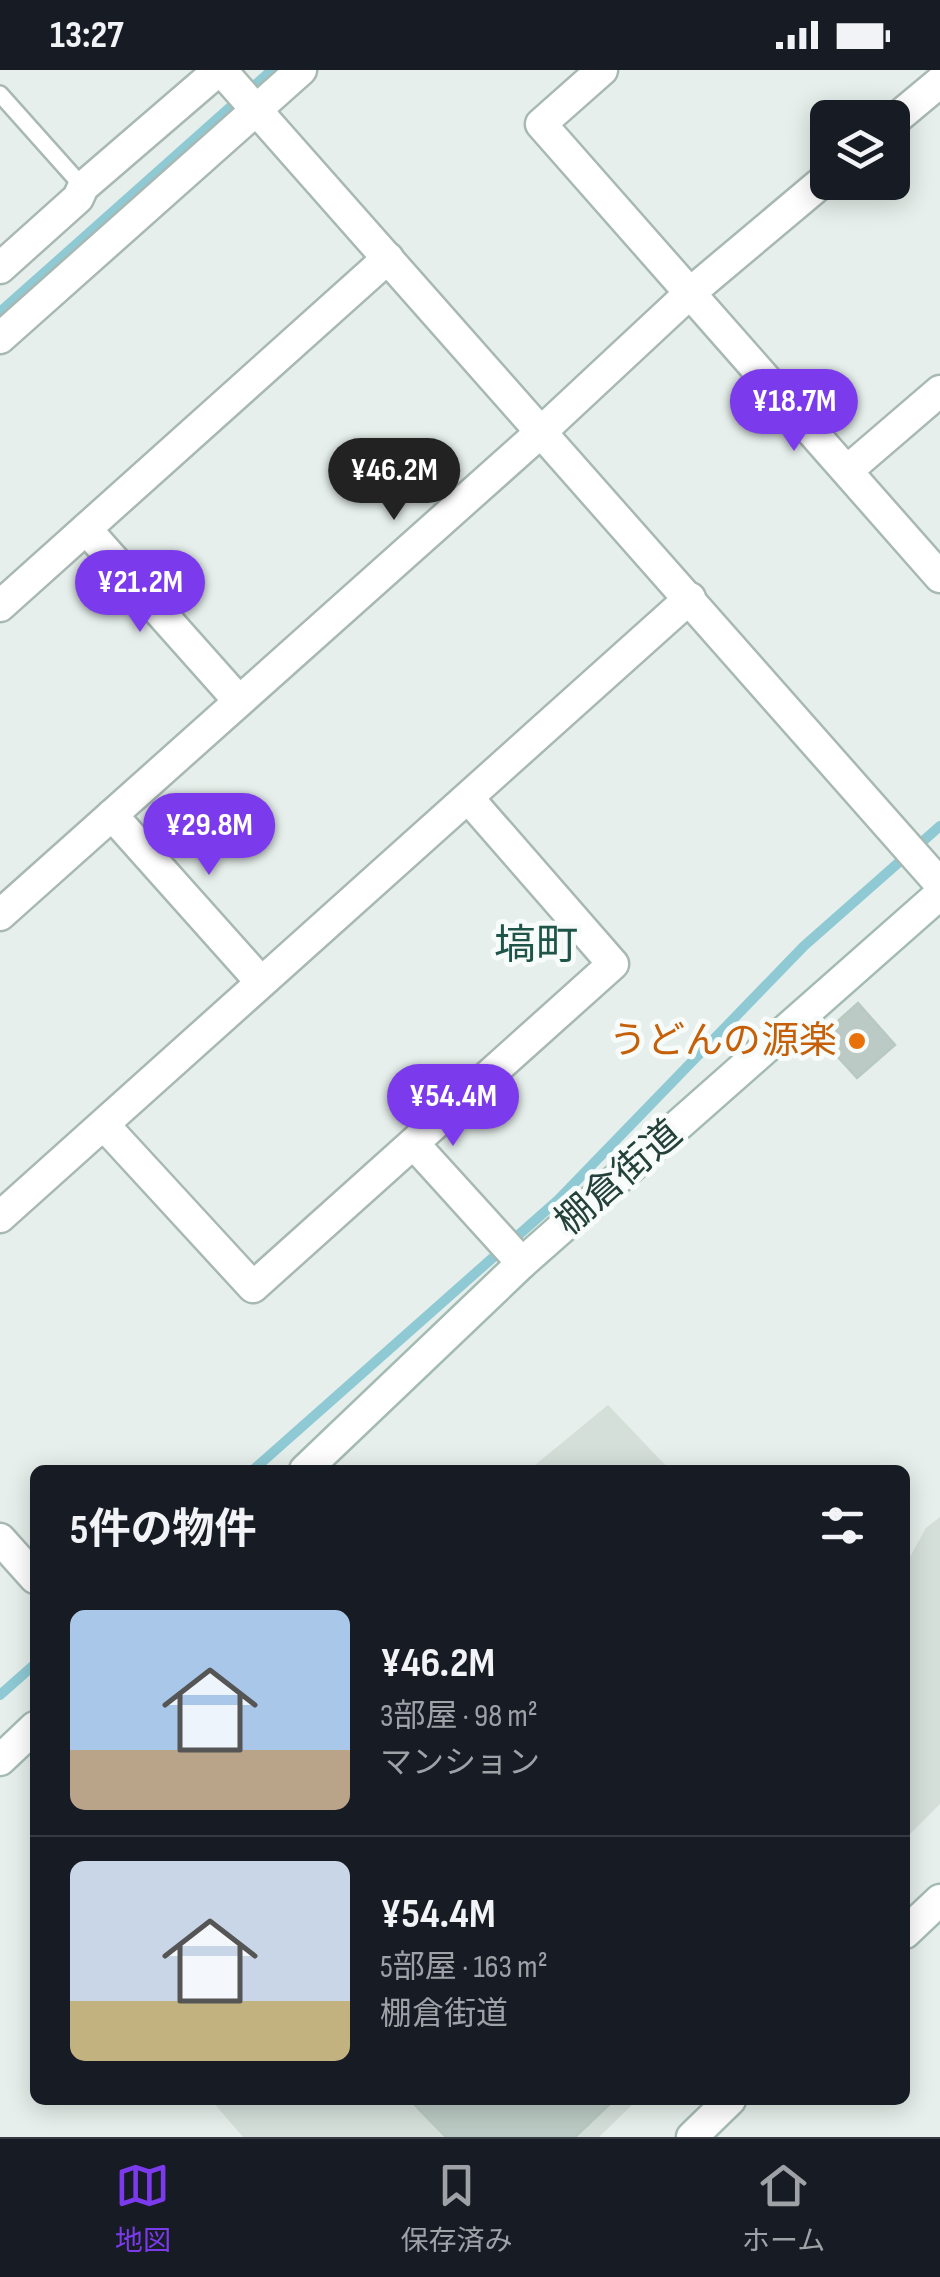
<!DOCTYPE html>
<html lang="ja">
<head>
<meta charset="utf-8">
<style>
	:root { --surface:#171b24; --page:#20242c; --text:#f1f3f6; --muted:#9ea1a6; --line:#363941; --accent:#7c3aed }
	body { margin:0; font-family:"Sofia Sans Condensed","Noto Sans JP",sans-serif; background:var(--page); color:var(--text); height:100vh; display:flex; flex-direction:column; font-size:38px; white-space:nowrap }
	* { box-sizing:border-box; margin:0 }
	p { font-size:32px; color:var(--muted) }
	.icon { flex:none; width:55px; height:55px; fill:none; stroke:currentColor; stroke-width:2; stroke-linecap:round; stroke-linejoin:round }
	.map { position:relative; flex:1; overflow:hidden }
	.details { position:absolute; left:30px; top:1395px; width:880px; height:640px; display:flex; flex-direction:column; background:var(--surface); border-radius:15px; box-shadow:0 5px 25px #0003 }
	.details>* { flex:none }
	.controls { position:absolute; left:810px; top:30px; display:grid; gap:20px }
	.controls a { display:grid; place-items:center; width:100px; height:100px; border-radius:15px; background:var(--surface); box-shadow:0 5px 25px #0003; font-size:50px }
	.price { position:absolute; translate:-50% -85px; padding:0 22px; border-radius:35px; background:var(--accent); color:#fff; font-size:32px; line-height:65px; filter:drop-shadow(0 2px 5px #0008) }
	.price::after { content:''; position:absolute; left:50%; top:60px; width:30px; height:22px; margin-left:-15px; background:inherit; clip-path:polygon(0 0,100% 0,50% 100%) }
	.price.on { background:#222; color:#fff }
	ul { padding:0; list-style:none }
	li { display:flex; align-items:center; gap:30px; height:250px; padding:0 40px }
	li+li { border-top:2px solid var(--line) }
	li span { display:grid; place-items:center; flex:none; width:280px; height:200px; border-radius:15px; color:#555 }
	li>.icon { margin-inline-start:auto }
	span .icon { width:120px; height:120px; fill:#fffc; stroke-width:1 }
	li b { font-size:42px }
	h2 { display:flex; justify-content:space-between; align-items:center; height:120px; padding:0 40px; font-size:42px }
	.status { display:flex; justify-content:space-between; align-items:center; height:70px; padding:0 50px; background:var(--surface); direction:ltr }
	.status svg { height:28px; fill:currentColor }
	.tabs { display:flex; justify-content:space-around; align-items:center; height:140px; border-top:2px solid var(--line); background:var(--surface); font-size:28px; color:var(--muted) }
	.tabs a { display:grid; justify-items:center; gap:5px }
	.tabs .on { color:var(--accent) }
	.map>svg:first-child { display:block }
	.built { fill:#d4dfda }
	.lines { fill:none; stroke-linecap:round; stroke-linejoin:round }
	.stream { stroke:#8ec9d4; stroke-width:10 }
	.building { fill:#bbcac4; stroke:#b8c9c2; stroke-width:2.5 }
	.lane-casing { stroke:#a8b8b2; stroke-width:20 }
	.street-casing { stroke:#a8b8b2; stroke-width:35 }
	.secondary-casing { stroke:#a4bbb3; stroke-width:35 }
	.lane { stroke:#fff; stroke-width:15 }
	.street { stroke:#fff; stroke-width:30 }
	.secondary { stroke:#fff; stroke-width:30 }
	.food-dot { fill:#e8710a; stroke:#f7fbf9; stroke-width:4 }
	.labels { text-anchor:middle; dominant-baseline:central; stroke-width:10; stroke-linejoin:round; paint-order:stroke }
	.food-label { font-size:38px; fill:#c56008; stroke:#f7fbf9; text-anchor:end }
	.street-label { font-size:38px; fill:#24423a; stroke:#f7fbf9 }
	.quarter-label { font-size:42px; fill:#1f5548; stroke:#f7fbf9 }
</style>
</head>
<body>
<div class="status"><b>13:27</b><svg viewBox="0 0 49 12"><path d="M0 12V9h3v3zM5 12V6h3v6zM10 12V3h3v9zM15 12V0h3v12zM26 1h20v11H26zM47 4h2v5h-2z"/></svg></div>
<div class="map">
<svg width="940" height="2067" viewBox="0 0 940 2067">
	<rect width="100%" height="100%" fill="#e6efeb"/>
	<g class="built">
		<polygon points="608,1335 670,1400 529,1400"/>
		<polygon points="940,1447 940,1734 905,1769 905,1496 926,1458"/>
		<polygon points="211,2030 637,2030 599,2067 243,2067"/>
	</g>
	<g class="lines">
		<g class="stream">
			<polyline points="0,242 272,0"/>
			<polyline points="253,1400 558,1130 804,876 940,756"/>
			<polyline points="0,1625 35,1594"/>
		</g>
	</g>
	<g class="building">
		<polygon points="858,933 895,975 857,1008 820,967"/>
		<polygon points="410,2030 614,2030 575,2067 446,2067"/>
	</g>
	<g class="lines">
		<defs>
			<polyline id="lane" points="0,24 83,117"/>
			<g id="street">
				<polyline points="221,0 940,814"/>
				<polyline points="602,0 541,54 940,507"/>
				<polyline points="892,52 940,12"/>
				<polyline points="0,198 78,128 83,117 219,0"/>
				<polyline points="0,268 301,0"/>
				<polyline points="848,400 940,321"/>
				<polyline points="86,459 239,631"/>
				<polyline points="0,536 388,188"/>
				<polyline points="112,745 261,912"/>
				<polyline points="0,845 541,362 690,223 828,107"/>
				<polyline points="104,1055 253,1217 613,894 469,729"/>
				<polyline points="414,1074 522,1193"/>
				<polyline points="0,1147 690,528"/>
				<polyline points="0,1469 35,1508"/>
			</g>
			<g id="secondary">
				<polyline points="305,1400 522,1193 940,824"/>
				<polyline points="0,1690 35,1657"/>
				<polyline points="905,1863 940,1830"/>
				<polyline points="692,2067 730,2030"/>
			</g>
		</defs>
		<use href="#lane" class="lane-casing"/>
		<use href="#street" class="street-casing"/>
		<use href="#secondary" class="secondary-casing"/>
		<use href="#lane" class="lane"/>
		<use href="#street" class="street"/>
		<use href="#secondary" class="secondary"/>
	</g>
	<circle class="food-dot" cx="857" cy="971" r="10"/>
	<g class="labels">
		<g class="food-label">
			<text x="837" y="971">うどんの源楽</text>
		</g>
		<g class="street-label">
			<text transform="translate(619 1108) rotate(-41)">棚倉街道</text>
		</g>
		<g class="quarter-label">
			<text x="536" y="876">塙町</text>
		</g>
	</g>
</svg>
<div class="controls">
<a><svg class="icon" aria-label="layers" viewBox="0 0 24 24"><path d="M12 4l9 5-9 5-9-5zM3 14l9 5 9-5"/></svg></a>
</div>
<b class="price" style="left:794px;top:384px">¥18.7M</b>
<b class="price on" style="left:394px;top:453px">¥46.2M</b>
<b class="price" style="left:140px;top:565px">¥21.2M</b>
<b class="price" style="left:209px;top:808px">¥29.8M</b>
<b class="price" style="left:453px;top:1079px">¥54.4M</b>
<section class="details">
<h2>5件の物件<svg class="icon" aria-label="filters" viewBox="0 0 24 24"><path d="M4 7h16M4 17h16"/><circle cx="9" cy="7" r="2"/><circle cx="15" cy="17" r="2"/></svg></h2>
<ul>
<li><span style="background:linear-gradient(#a9c7e8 70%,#b9a48a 0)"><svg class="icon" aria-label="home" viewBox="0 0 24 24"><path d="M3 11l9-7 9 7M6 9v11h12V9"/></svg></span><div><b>¥46.2M</b><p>3部屋 · 98 m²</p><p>マンション</p></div></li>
<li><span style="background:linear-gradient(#c9d6e8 70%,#c2b280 0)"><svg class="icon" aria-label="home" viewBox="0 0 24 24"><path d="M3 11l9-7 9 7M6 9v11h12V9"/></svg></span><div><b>¥54.4M</b><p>5部屋 · 163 m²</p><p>棚倉街道</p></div></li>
</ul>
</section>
</div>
<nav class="tabs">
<a class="on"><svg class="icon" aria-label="map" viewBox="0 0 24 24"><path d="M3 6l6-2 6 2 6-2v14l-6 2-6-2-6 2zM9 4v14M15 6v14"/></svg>地図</a>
<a><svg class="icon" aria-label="saved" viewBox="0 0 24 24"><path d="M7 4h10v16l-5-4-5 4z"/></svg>保存済み</a>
<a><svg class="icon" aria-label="home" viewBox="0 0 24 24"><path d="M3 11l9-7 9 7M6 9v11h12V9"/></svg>ホーム</a>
</nav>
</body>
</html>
